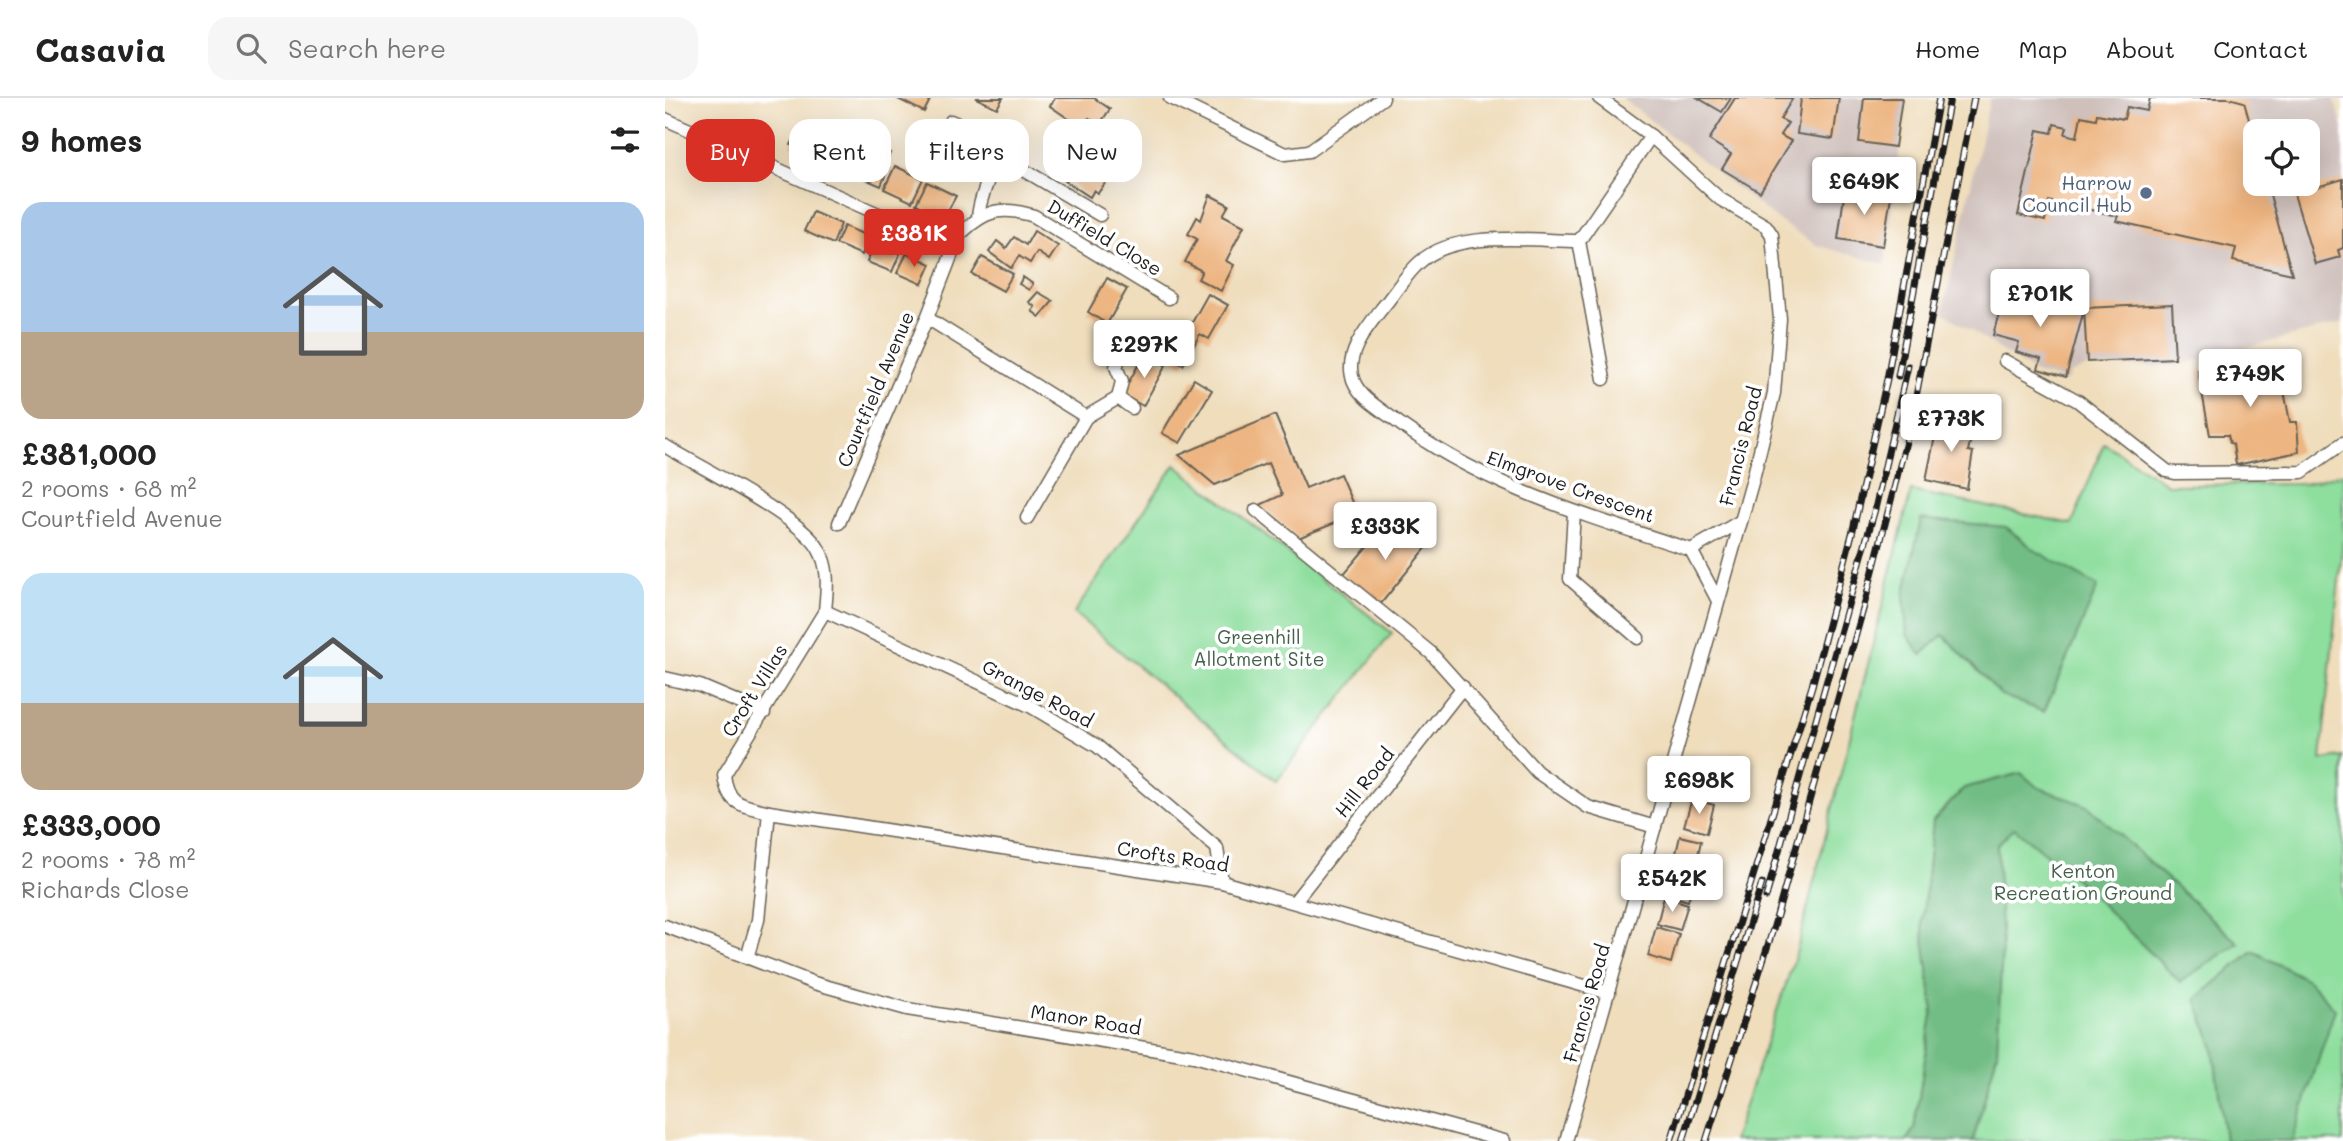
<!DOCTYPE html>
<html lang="en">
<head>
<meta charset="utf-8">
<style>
	:root { --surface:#fff; --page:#f6f6f6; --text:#222; --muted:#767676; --line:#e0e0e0; --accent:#d93025 }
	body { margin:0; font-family:Mali,sans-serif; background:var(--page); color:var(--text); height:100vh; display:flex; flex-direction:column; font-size:26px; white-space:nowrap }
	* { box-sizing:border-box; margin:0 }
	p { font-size:23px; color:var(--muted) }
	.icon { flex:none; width:38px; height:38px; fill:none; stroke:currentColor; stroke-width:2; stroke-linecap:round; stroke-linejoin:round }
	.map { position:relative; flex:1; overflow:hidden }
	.panel { display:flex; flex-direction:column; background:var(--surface); width:665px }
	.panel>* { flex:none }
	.hud { position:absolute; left:21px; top:21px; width:665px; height:63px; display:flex; gap:14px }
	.fabs { position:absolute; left:1578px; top:21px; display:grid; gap:14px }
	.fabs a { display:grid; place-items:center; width:77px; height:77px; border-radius:14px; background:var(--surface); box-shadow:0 7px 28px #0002; font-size:35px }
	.price { position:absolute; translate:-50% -60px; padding:0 16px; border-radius:7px; background:#fff; color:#222; font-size:23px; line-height:46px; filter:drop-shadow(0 2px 4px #0008) }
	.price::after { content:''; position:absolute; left:50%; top:42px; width:21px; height:16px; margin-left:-10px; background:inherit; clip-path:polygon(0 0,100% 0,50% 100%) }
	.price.selected { background:var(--accent); color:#fff }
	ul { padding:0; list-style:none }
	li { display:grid; align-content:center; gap:14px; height:371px; padding:0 21px }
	li span { display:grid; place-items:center; height:217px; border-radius:21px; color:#555 }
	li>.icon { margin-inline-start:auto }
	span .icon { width:126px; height:126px; fill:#fffc; stroke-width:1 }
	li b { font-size:30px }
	h2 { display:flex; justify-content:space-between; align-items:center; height:84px; padding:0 21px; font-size:30px }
	.pill { padding:0 24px; border-radius:21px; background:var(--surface); box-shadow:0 7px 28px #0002; font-size:24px; line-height:63px }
	.pill.selected { background:var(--accent); color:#fff }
	header { display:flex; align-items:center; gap:42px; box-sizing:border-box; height:98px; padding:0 35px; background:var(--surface); border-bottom:2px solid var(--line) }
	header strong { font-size:33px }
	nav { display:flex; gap:38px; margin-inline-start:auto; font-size:24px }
	.search { width:490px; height:63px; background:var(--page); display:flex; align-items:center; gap:18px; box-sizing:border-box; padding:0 24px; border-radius:21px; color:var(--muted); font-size:26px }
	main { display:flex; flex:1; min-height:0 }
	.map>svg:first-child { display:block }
	.industrial { fill:#cfc0bb; fill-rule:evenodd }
	.green { fill:#8ede9e; stroke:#557d5d; stroke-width:2 }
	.forest { fill:#72bd85; stroke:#476c50; stroke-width:2 }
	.building { fill:#edb581 }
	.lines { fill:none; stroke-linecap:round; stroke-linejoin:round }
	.street-casing { stroke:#666054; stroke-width:15 }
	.street { stroke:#fff; stroke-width:12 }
	.rail-casing { stroke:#1c1c1c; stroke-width:7 }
	.rail { stroke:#fff; stroke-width:4.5; stroke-dasharray:13; stroke-linecap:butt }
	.service-dot { fill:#5c6f8a; stroke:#fff; stroke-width:2.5 }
	.labels { text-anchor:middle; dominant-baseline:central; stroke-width:7; stroke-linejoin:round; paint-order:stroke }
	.service-label { font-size:19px; fill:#4e5e75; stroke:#fff; text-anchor:end }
	.street-label { font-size:19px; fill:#1c1c1c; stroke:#fff }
	.park-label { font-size:19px; fill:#44604a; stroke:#fff }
</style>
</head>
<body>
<header>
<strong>Casavia</strong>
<div class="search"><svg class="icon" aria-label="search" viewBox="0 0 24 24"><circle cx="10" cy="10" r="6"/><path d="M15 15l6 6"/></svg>Search here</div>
<nav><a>Home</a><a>Map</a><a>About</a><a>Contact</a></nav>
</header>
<main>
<section class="panel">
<h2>9 homes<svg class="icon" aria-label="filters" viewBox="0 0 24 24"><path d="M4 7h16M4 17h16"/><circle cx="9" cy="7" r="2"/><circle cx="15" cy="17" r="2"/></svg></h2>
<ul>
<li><span style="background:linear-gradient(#a9c7e8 60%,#b9a48a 0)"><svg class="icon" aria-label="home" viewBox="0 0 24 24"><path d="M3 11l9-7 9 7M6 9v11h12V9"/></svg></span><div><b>£381,000</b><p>2 rooms · 68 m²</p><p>Courtfield Avenue</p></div></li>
<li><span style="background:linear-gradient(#bfe0f5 60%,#b9a48a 0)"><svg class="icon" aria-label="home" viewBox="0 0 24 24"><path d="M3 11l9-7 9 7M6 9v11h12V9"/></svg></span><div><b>£333,000</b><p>2 rooms · 78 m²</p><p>Richards Close</p></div></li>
</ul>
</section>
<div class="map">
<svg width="1678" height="1043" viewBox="0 0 1678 1043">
	<rect width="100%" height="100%" fill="#fff"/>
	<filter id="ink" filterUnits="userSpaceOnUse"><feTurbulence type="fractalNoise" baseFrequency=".0143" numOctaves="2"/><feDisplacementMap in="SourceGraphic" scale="14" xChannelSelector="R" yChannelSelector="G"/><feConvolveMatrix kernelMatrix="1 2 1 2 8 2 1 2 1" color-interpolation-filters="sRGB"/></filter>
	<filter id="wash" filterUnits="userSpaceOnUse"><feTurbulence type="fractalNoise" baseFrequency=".00686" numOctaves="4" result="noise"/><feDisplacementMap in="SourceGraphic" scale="28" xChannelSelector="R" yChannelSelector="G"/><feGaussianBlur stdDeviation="1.57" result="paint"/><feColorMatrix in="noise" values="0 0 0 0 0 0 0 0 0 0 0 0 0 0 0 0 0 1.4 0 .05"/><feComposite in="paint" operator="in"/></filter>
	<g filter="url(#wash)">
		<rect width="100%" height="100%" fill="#efddbc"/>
		<g class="industrial">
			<polygon points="957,0 1241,0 1220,166 1153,148 1114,123"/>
			<path d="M1325 0H1669L1678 30V225L1511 268 1422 269 1405 276 1402 283 1370 275 1278 214ZM1591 33H1643V86H1591Z"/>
		</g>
		<g class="green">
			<polygon points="1439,345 1503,387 1639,386 1678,375 1678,441 1656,662 1678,659 1678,1043 1068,1043 1131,856 1246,393 1407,426"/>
			<polygon points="510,367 727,535 611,683 409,515"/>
		</g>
		<g class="forest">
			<polygon points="1256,421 1341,429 1371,453 1433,488 1379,614 1336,597 1278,537 1256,557 1242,537 1239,498"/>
			<polygon points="1356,675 1372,689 1423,708 1573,845 1515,884 1412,782 1349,730 1332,747 1337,849 1332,955 1308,1043 1241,1043 1249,1031 1268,910 1257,825 1268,723 1299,690"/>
			<polygon points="1588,853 1643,882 1670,911 1627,1043 1560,1043 1548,948 1531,901"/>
		</g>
		<g id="blocks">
			<g class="building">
				<polygon points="231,0 266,0 259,14"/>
				<polygon points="311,0 338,0 332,10"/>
				<polygon points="390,0 429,0 445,11 434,27 424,20 417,30 385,8"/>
				<polygon points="1033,0 1066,0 1057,14"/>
				<polygon points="1070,0 1128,0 1115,21 1123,25 1115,37 1126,43 1095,94 1057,71 1066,56 1044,42"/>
				<polygon points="1136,0 1174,0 1168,41 1132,36"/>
				<polygon points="1199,0 1237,0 1230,49 1194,44"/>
				<polygon points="1485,0 1564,0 1579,4 1591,46 1591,86 1602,86 1627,176 1568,163 1571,150 1451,123 1453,118 1412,109 1411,113 1384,103 1380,123 1353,117 1373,32 1387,35 1389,26 1402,29 1400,36 1412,39 1416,18 1431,21 1432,16 1459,21 1462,9 1482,13"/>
				<polygon points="135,29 159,40 151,58 126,47"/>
				<polygon points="415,36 443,55 436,64 444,70 441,74 446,77 433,95 429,92 425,99 399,82 406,72 396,65 401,58 395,54 403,42 409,45"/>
				<polygon points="166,41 190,51 181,74 156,64"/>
				<polygon points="206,51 225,55 220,67 224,69 216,88 188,76 198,53 204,56"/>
				<polygon points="230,68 258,81 247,104 219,91"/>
				<polygon points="1678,81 1678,150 1673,152 1675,159 1650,166 1629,96"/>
				<polygon points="262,84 291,98 279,120 251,106"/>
				<polygon points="1180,91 1226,98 1218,148 1173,141"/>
				<polygon points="545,97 564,107 558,117 579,128 561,163 569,167 556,193 533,181 537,173 520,164 532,141 523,136 532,119 536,122"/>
				<polygon points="148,114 176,126 168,146 139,133"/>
				<polygon points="179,128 205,139 197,157 171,146"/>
				<polygon points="369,133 393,148 384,162 372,154 365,165 354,158 346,170 324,154 332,143 341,150 349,139 361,147"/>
				<polygon points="211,142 236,153 227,174 202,164"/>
				<polygon points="242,155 266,166 257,186 232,175"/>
				<polygon points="317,159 348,176 338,193 307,176"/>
				<polygon points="358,179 368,186 364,192 354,186"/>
				<polygon points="442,180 462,191 442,226 423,214"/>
				<polygon points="1341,190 1419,212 1401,279 1373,271 1376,261 1351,254 1354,244 1328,237"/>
				<polygon points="373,194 388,203 375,219 367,213 370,209 364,204"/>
				<polygon points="543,196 563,207 544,241 535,236 518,267 499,256 516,225 524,230"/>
				<polygon points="1507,206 1510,260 1422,264 1419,210"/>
				<polygon points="480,255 501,267 478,308 457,296"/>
				<polygon points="1612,256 1625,324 1632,324 1634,354 1571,367 1568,346 1565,345 1563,337 1545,337 1533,273"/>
				<polygon points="529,281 547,292 515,345 497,335"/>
				<polygon points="610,317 641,390 675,376 692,416 633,440 595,407 617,397 603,365 550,387 514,357"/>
				<polygon points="1274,319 1309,327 1303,353 1308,354 1302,391 1261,382"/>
				<polygon points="726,420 762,449 714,508 677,478"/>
				<polygon points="1027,701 1049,707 1042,735 1019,728"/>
				<polygon points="1015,738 1036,743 1030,770 1009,764"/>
				<polygon points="1007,767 1032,774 1023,803 999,796"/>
				<polygon points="999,799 1023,806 1015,832 992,826"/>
				<polygon points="991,829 1014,836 1006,865 983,858"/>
			</g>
		</g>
	</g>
	<g filter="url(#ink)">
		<use href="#blocks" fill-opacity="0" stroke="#666054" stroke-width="2"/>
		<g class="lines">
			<defs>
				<g id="street">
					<polyline points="505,0 620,56 644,53 718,0"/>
					<polyline points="0,21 283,147 286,158 262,220 174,425"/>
					<path d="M286 23 328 42C335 68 314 93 313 120"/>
					<path d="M986 38 914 143C867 143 792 131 755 164 741 176 730 195 718 209 703 228 677 258 689 284 696 300 714 310 727 320 816 388 922 418 1026 452L1076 423"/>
					<polyline points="332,56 435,117"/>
					<polyline points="914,143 939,281"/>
					<path d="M283 147C314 119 326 104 369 118L504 200"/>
					<polyline points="262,220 421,319 362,420"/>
					<polyline points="1340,263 1413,303 1502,373 1510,375 1637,374 1678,345"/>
					<polyline points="453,300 457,283 451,269 458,251"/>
					<polyline points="421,319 453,300 467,310"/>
					<path d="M0 348C35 369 135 419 153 450 165 470 162 491 160 513L59 677C63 708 77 707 104 714L557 784 944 895"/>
					<polyline points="591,412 766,555 872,674 923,709 990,729"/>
					<polyline points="909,414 905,481 973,540"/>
					<polyline points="1026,452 1053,503"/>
					<polyline points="160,513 367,609 432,648 552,750 557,784"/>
					<polyline points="0,580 35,588 99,615"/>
					<polyline points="630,803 798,589"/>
					<polyline points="0,828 149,885 242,911 529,958 839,1043"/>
					<polyline points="82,860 93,822 104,714"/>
					<polyline points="901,1043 1088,381 1109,295 1115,221 1107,137 1101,128 1055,101 986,38 934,0"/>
				</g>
			</defs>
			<use href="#street" class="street-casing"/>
			<use href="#street" class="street"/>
			<defs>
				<g id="rail">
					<polyline points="1233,278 1285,0"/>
					<polyline points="1101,799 1210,411 1243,268"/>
					<polyline points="1006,1043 1147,588 1187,436 1222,281 1274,0"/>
					<polyline points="1018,1043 1097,785"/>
					<polyline points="1041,1043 1109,828 1199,508 1246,324 1309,0"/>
				</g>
			</defs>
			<use href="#rail" class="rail-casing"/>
			<use href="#rail" class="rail"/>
		</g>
	</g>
	<circle class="service-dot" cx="1481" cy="95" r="7"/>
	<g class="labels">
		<g class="service-label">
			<text x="1467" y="84">Harrow<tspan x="1467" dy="22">Council Hub</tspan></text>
		</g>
		<g class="street-label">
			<text transform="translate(440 139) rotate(31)">Duffield Close</text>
			<text transform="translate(210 291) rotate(-67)">Courtfield Avenue</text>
			<text transform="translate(1075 348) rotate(-76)">Francis Road</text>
			<text transform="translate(906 388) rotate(20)">Elmgrove Crescent</text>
			<text transform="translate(89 592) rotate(-58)">Croft Villas</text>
			<text transform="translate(373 595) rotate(28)">Grange Road</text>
			<text transform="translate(699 684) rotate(-52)">Hill Road</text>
			<text transform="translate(508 758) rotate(9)">Crofts Road</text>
			<text transform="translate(921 905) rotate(-74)">Francis Road</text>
			<text transform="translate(421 921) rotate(9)">Manor Road</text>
		</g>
		<g class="park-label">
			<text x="594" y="538">Greenhill<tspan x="594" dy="22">Allotment Site</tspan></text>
			<text x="1418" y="772">Kenton<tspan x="1418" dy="22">Recreation Ground</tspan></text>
		</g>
	</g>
</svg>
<div class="fabs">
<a><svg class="icon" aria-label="locate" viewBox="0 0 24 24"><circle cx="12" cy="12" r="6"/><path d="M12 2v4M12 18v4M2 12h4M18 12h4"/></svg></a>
</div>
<b class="price" style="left:1199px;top:119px">£649K</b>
<b class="price selected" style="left:249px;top:171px">£381K</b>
<b class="price" style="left:1375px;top:231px">£701K</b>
<b class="price" style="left:479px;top:282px">£297K</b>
<b class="price" style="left:1585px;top:311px">£749K</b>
<b class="price" style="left:1286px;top:356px">£773K</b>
<b class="price" style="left:720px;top:464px">£333K</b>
<b class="price" style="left:1034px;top:718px">£698K</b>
<b class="price" style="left:1007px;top:816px">£542K</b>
<div class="hud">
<a class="pill selected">Buy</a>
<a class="pill">Rent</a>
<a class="pill">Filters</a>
<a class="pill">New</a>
</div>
</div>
</main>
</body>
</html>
